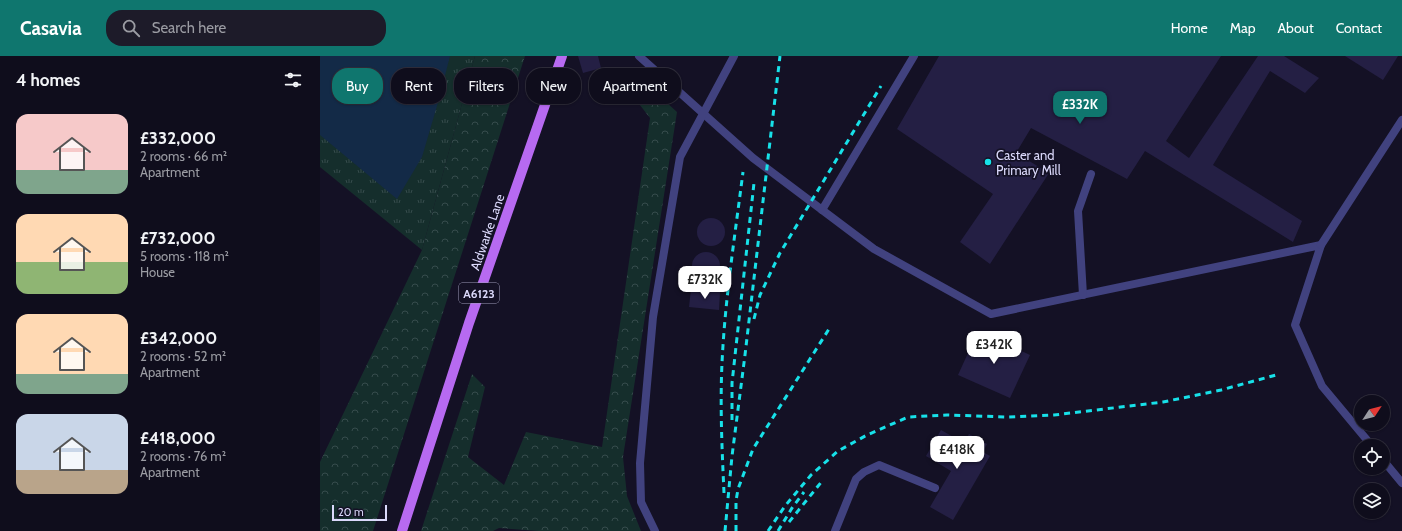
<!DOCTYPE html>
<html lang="en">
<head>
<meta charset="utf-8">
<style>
	:root { --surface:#0f0d1c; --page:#1d1b29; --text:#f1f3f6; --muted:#9b9ca3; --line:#2f2d3b; --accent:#0f766e }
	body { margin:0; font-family:Cabin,sans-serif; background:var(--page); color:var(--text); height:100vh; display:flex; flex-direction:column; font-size:15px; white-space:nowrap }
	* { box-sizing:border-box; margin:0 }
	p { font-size:13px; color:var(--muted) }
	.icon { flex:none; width:22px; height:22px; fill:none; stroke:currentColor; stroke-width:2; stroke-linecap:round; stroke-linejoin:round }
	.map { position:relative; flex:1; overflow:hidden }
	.details { display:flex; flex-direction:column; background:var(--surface); width:320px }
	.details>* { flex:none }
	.guide { position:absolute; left:12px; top:12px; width:380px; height:36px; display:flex; gap:8px }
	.needle { width:26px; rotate:54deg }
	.controls { position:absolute; left:1034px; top:339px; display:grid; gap:8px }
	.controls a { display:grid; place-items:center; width:36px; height:36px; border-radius:50%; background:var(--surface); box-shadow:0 1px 3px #0004,0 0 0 1px var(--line); font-size:20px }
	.scale { position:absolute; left:12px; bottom:10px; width:55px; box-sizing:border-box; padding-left:4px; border:2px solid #dbd9fb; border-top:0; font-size:11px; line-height:14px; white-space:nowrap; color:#dbd9fb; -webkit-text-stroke:3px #141125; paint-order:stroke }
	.price { position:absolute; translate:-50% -34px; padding:0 9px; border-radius:8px; background:#fff; color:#222; font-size:13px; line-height:26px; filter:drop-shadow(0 1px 2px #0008) }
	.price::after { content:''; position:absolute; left:50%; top:24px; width:12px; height:9px; margin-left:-6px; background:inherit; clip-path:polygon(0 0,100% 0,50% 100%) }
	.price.on { background:var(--accent); color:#fff }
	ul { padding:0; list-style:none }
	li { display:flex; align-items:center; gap:12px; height:100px; padding:0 16px }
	li span { display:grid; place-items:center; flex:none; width:112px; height:80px; border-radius:12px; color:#555 }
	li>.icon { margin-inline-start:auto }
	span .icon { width:48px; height:48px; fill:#fffc; stroke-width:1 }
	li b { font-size:17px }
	h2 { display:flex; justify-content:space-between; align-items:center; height:48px; padding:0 16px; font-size:17px }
	.tag { padding:0 14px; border-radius:16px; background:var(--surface); box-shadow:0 1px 3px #0004,0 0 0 1px var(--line); font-size:14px; line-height:36px }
	.tag.on { background:var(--accent); color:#fff }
	header { display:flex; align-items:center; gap:24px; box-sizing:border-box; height:56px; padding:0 20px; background:var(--accent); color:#fff }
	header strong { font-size:19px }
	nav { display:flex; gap:22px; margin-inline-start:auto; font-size:14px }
	.search { width:280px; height:36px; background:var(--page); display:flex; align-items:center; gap:10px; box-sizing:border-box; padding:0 14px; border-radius:16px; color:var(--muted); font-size:15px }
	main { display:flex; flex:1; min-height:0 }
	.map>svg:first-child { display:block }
	.grass { fill:url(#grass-tufts) }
	.forest { fill:url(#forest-crowns) }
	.water { fill:#132a47 }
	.building { fill:#241f44 }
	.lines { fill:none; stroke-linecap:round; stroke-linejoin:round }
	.lane { stroke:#41427f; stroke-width:8 }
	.primary { stroke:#b76af1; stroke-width:10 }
	.rail { stroke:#17e1e9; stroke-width:3; stroke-dasharray:6 5; stroke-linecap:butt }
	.poi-dot { fill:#17e1e9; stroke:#141125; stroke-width:1.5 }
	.labels { text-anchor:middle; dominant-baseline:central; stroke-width:3.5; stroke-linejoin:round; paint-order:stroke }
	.shield { fill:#141125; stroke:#9f9dbb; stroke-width:1 }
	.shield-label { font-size:12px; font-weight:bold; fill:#dbd9fb }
	.poi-label { font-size:13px; fill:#dbd9fb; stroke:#141125; text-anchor:start }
	.street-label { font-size:13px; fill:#dbd9fb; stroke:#141125 }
</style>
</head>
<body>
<header>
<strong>Casavia</strong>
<div class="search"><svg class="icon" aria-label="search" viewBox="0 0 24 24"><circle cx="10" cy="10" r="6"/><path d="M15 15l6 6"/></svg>Search here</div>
<nav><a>Home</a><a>Map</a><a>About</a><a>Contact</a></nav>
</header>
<main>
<section class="details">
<h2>4 homes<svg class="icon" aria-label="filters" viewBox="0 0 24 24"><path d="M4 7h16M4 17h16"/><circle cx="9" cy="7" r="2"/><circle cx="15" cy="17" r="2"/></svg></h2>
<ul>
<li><span style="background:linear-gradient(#f6c9c9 70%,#7fa58c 0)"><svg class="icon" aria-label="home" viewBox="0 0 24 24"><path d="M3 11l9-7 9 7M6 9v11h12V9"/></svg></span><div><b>£332,000</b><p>2 rooms · 66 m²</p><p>Apartment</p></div></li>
<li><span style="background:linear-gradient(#ffd9b3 60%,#8fb573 0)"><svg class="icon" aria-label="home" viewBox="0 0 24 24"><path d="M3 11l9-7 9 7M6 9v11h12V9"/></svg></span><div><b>£732,000</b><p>5 rooms · 118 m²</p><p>House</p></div></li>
<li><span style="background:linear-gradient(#ffd9b3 75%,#7fa58c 0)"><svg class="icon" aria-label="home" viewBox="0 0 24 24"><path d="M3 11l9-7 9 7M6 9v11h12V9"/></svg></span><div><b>£342,000</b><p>2 rooms · 52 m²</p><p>Apartment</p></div></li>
<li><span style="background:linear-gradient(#c9d6e8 70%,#b9a48a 0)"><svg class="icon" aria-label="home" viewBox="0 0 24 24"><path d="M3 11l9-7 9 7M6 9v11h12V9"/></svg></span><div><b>£418,000</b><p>2 rooms · 76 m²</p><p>Apartment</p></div></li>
</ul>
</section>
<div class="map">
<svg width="1082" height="475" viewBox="0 0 1082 475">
	<defs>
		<pattern id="grass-tufts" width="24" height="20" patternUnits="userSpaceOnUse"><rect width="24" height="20" fill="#152e2c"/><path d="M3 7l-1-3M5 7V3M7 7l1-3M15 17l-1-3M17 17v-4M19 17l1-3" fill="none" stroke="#364c4c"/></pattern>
		<pattern id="forest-crowns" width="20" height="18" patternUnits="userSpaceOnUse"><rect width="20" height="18" fill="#152e2c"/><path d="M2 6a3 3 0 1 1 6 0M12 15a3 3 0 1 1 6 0" fill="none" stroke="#364c4c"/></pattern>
	</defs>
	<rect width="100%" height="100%" fill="#141125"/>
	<polygon class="grass" points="0,0 155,0 102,194 0,111"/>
	<g class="forest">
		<polygon points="155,0 205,0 53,475 0,475 0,406 102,194"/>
		<polygon points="317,20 357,56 303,401 307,440 321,475 219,475 179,472 173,475 101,475 152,318 165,331 148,401 184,429 206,376 282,391 330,62 306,31"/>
	</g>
	<polygon class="water" points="0,0 130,0 119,43 102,101 77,143 0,79"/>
	<g class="building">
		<polygon points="258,0 278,0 281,12 263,17"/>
		<polygon points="619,0 901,0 846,85 869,102 938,0 964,0 999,22 985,37 950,15 893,109 982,165 973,186 825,95 807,123 711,72 696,97 729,117 670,208 640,186 673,138 577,73"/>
		<polygon points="1025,0 1078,0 1063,24"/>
		<circle cx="391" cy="176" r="14"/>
		<circle cx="386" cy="210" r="14"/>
		<polygon points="371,233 400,236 399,254 369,251"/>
		<polygon points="658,275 710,299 690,342 638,319"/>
		<polygon points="621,374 644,387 649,378 667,388 663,396 670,400 633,464 610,451 631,415 606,400"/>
	</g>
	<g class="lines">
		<g class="lane">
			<polyline points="319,0 433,102 554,193 671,258 1001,189 975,269 1002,330 1052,390"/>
			<polyline points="502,154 594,0"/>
			<polyline points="1001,189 1082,64"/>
			<polyline points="763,239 758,155 771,118"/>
			<polyline points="1063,404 1082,427"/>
			<polyline points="335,475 321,446 320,407 333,261 360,101 414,0"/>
			<polyline points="515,475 536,423 544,416 559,409 615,432"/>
		</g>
		<polyline class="primary" points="82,475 149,267 242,0"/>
		<g class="rail">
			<polyline points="434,263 440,239 460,197 561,30"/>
			<polyline points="412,364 412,327 434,127"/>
			<path d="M404 437C402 394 400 350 402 307 405 243 415 179 423 116"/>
			<polyline points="469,466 503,424"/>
			<polyline points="405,475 412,400 425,299 460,0"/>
			<polyline points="416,475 416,445 418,433 433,393 509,273"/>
			<polyline points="448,475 465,450 491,419 518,395 547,379 588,361 627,359 687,361 734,359 843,346 901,334 956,319"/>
			<polyline points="458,475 472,452 484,436"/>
		</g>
	</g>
	<circle class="poi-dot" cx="668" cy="106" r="4"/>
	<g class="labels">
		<rect class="shield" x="139" y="227" width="40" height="20" rx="3"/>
		<g class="shield-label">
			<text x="159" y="237">A6123</text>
		</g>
		<g class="poi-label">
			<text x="676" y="99">Caster and<tspan x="676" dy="15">Primary Mill</tspan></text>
		</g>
		<g class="street-label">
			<text transform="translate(167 176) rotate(-71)">Aldwarke Lane</text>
		</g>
	</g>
</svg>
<div class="controls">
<a><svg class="needle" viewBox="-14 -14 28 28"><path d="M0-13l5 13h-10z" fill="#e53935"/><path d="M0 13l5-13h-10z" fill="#9b9ca3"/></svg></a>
<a><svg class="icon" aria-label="locate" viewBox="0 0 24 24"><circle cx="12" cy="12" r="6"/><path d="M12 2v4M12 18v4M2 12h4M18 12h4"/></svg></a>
<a><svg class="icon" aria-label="layers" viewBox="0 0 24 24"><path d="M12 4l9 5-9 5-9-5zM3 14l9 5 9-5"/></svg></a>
</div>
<div class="scale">20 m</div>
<b class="price on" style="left:760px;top:69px">£332K</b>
<b class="price" style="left:385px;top:244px">£732K</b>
<b class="price" style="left:674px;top:309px">£342K</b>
<b class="price" style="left:637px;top:414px">£418K</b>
<div class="guide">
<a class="tag on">Buy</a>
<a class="tag">Rent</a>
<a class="tag">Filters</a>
<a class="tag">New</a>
<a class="tag">Apartment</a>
</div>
</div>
</main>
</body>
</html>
